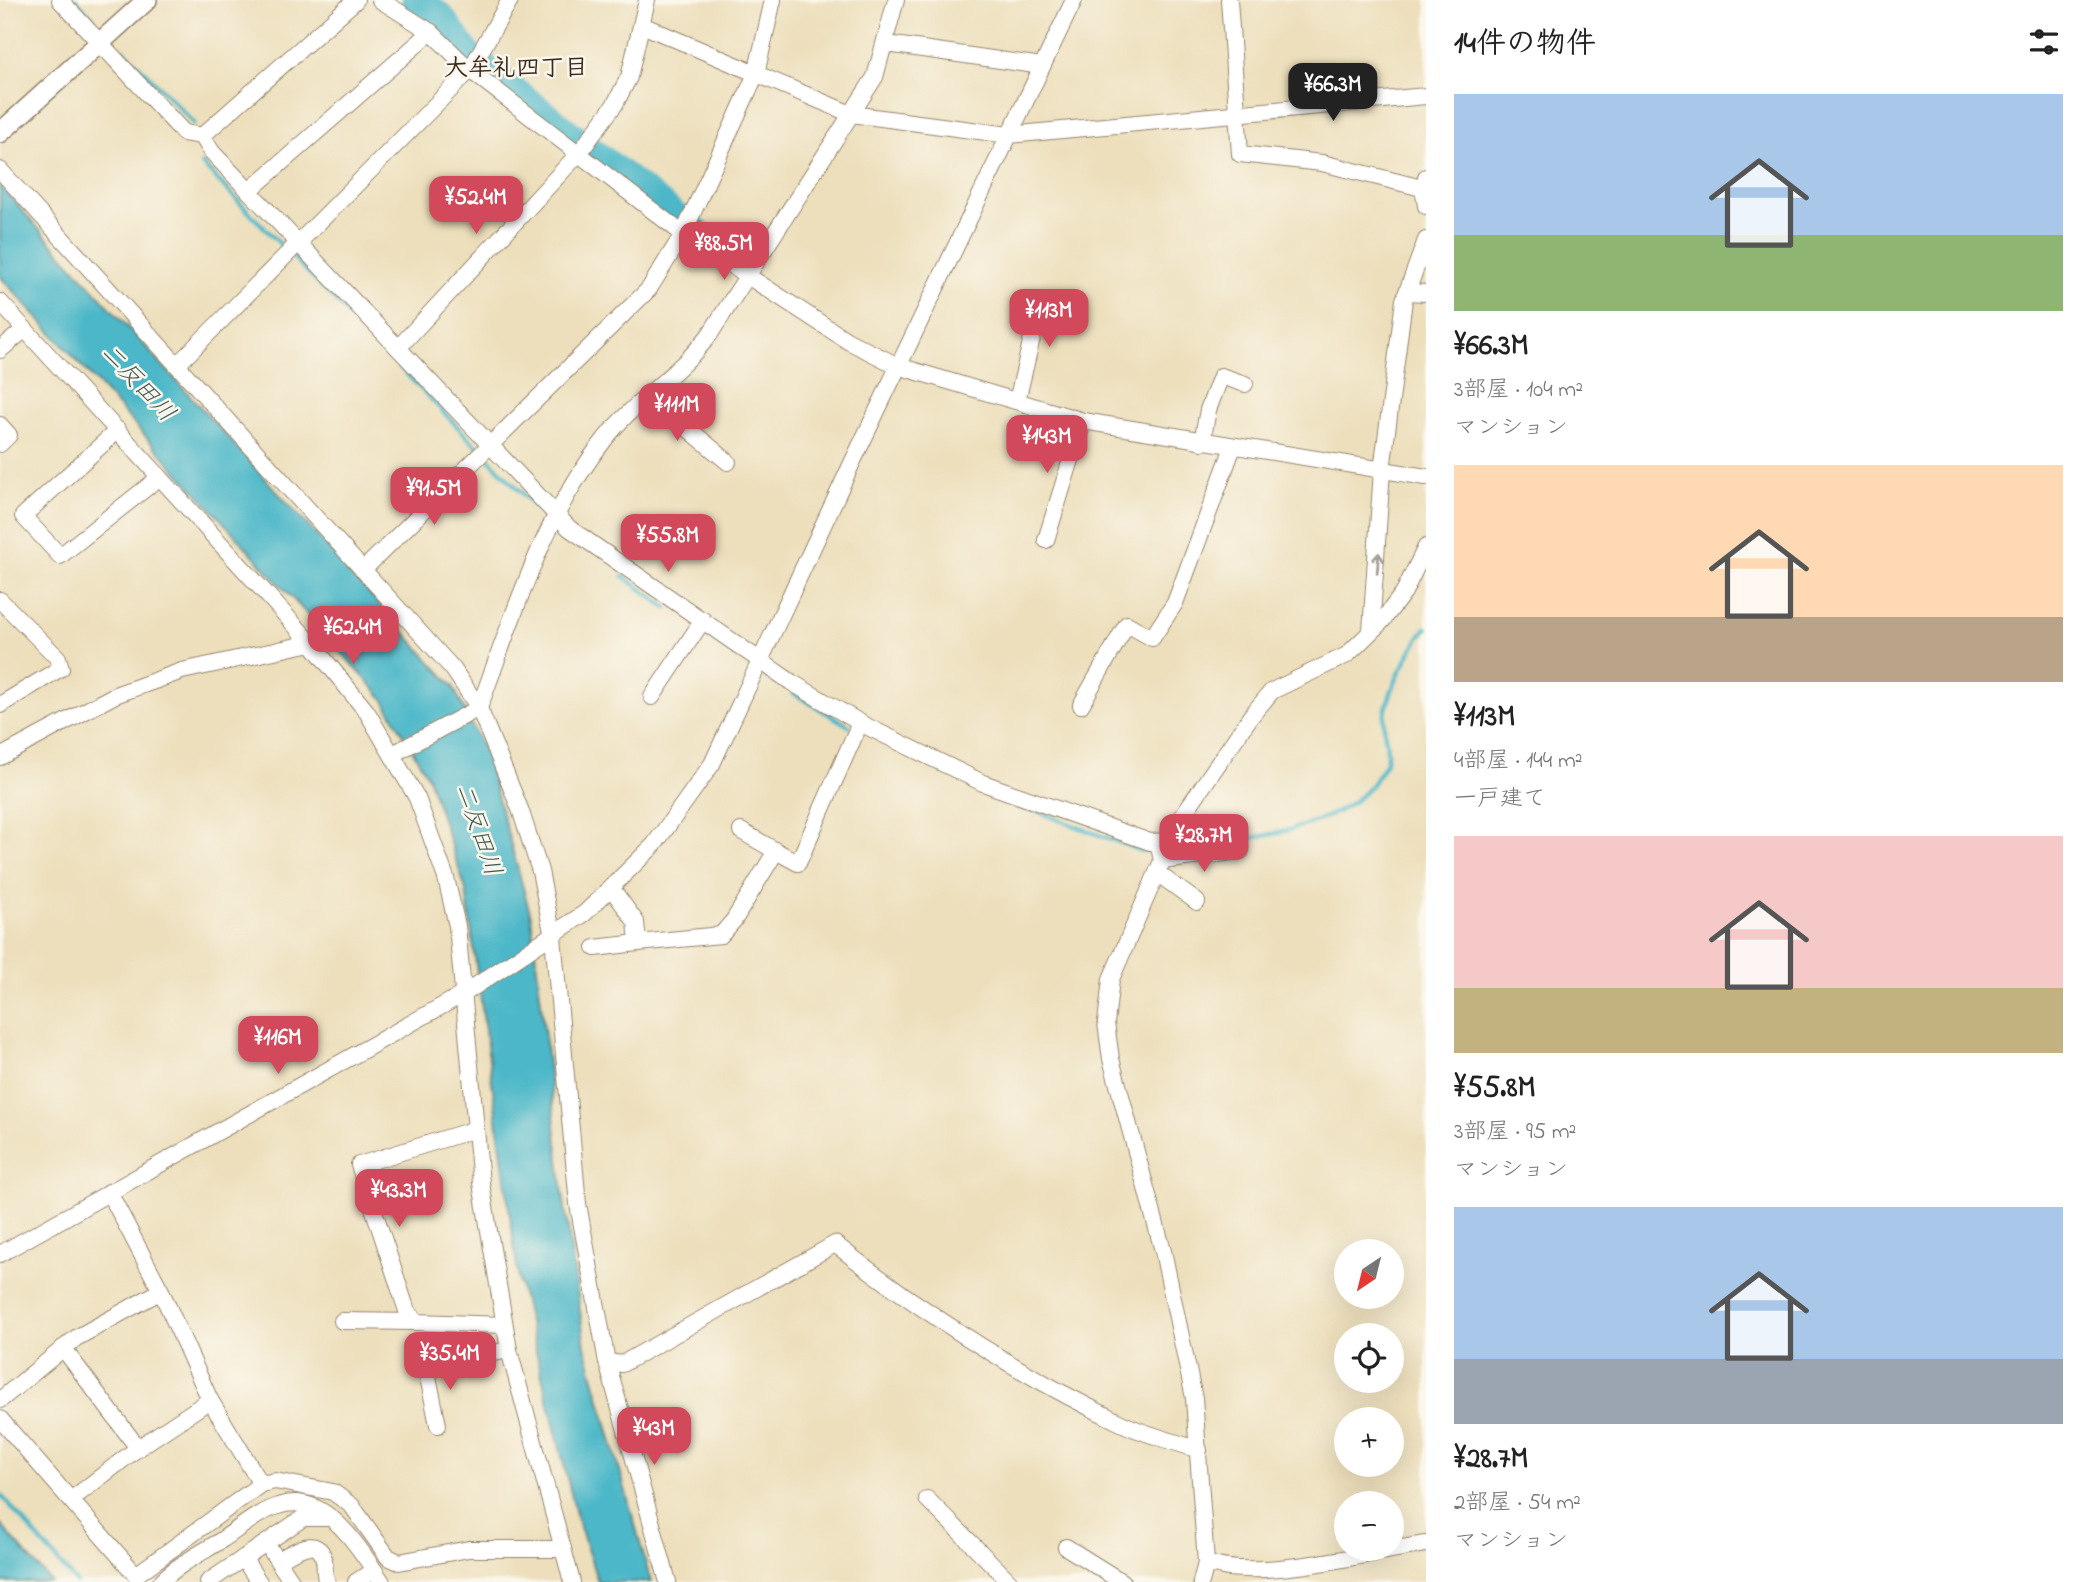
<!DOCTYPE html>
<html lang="ja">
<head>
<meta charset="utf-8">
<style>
	:root { --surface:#fff; --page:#f2f2f2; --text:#222; --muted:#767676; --accent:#d1495b }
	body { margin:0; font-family:"Indie Flower","Klee One",sans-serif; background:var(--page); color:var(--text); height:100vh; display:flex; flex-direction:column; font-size:26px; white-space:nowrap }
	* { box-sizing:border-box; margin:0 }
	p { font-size:23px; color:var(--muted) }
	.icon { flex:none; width:38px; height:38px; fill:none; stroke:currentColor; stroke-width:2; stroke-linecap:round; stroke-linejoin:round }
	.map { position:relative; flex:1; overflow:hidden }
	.sheet { display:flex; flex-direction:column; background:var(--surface); width:665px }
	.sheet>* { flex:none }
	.needle { width:46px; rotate:215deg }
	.fabs { position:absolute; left:1334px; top:1239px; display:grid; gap:14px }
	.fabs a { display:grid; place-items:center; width:70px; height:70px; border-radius:50%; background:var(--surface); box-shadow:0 7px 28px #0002; font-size:35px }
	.price { position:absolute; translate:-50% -60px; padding:0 16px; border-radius:14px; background:var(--accent); color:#fff; font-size:23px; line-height:46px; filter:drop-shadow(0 2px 4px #0008) }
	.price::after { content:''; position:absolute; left:50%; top:42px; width:21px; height:16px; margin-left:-10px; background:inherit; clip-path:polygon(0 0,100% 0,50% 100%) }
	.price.on { background:#222; color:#fff }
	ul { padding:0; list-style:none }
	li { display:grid; align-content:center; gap:14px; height:371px; padding:0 28px }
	li span { display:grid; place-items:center; height:217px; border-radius:0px; color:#555 }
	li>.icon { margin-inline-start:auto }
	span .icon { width:126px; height:126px; fill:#fffc; stroke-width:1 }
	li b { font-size:30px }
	h2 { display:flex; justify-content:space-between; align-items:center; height:84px; padding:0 28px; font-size:30px }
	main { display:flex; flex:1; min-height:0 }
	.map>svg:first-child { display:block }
	.water { fill:#4bb7c8; stroke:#437073; stroke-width:2 }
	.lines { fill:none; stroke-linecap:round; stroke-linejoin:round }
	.stream { stroke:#4bb7c8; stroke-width:4.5 }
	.river { stroke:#4bb7c8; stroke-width:26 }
	.minor-casing { stroke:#94846d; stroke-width:18 }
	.major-casing { stroke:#94846d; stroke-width:22 }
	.minor { stroke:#fff; stroke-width:16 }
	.major { stroke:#fff; stroke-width:19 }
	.oneway { stroke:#a79f9a }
	.labels { text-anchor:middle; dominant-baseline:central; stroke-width:5; stroke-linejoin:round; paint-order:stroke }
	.neighbourhood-label { font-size:24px; font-weight:bold; fill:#3b2a1e; stroke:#fbf7ec }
	.water-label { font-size:24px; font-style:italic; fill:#415b5a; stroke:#fbf7ec }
</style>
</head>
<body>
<main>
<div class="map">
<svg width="1426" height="1582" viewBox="0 0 1426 1582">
	<rect width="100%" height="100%" fill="#fbf7ec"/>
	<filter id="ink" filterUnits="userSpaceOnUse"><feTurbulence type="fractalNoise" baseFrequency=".0143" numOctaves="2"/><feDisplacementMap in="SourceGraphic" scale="14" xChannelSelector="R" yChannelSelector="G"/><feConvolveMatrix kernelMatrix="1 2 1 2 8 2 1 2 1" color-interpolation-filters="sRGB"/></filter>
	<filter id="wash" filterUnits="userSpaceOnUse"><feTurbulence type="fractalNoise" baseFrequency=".00686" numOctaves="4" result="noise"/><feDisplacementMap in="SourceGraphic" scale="28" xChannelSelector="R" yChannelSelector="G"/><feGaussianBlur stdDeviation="1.57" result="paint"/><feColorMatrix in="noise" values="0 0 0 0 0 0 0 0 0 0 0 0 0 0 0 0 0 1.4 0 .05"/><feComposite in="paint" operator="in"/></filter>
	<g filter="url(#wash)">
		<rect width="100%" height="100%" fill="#eddfbc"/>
		<g class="water">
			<polygon points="0,186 453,686 485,753 531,916 563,1194 585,1346 651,1582 598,1582 577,1518 519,1282 466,890 428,777 382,697 0,276"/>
			<polygon points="0,1524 51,1582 0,1582"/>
		</g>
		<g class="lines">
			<g class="stream">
				<polyline points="76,0 93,18"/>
				<polyline points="124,50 194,123"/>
				<polyline points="202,164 286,250"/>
				<polyline points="292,256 549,521"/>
				<polyline points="556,527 576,544"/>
				<polyline points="623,576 667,608"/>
				<polyline points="713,639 733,653"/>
				<polyline points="793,693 849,726"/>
				<polyline points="986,792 1141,851 1155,850"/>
				<path d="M1164 849C1224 843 1346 834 1378 775 1381 770 1387 763 1387 756 1388 746 1384 735 1384 725 1384 697 1410 650 1426 628"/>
				<polyline points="0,1494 76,1582"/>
			</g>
			<polyline class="river" points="414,0 441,15 469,54 699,233"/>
		</g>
	</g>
	<g filter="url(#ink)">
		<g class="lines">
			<defs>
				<g id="minor">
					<polyline points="60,0 184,133 202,136 212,152 569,528 791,682 864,725 983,783 1150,842 1165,841 1251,716 1272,691 1347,655 1382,621 1404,592 1426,547"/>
					<polyline points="380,0 431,32 470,70 683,234 848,341 898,366 1083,421 1426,477"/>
					<polyline points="1229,0 1240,154 1322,163 1426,189"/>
					<polyline points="642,25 851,114 1009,135 1426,96"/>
					<polyline points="887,44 1042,66"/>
					<polyline points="202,136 356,0"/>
					<polyline points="0,170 453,669 479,708 520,809 540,871 553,937 578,1204 607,1362 668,1582"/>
					<polyline points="1426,177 1423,188 1426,206"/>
					<polyline points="249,191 431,32"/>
					<polyline points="1407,292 1426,293"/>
					<polyline points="0,302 311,643 367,712 417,798 446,878 457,926 481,1183 509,1350 572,1582"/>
					<polyline points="398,348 580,152 615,104 629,77 647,0"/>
					<polyline points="0,350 25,329"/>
					<polyline points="177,365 470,70 510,0"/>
					<polyline points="649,396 728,462"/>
					<polyline points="1017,401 1036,321 1026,313"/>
					<polyline points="0,425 9,435 0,444"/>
					<polyline points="118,430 23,516 60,556 160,477"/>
					<polyline points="1202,442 1208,410 1221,376 1245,384"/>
					<polyline points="1046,540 1083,421"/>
					<polyline points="363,570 649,289 683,234 756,74 773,0"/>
					<polyline points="0,600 58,658 61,668 0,705"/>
					<polyline points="1371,631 1382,470 1404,300 1426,240"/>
					<polyline points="652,697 703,620"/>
					<polyline points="1081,705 1127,624 1152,638 1175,603 1233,447"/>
					<path d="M479 708C514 616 542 517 605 439 635 400 680 374 710 334L875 77 896 0"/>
					<polyline points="393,754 479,708"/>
					<polyline points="0,757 115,695 182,671 311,643"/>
					<polyline points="1158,842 1162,861 1111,979 1106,1023 1111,1059 1163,1251 1194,1398 1206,1563 1201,1582"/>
					<polyline points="776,851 798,863 860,723"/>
					<polyline points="1162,861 1241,851"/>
					<polyline points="1157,873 1197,902"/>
					<polyline points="638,943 721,935 734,920 776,851 741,831"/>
					<polyline points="595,948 638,943 636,922 612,889"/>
					<polyline points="476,1129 359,1165 407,1311 417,1322 504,1325"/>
					<polyline points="109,1192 161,1291 210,1400 261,1484"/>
					<polyline points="0,1254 465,993 585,913 654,845 712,764 852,463 1074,0"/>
					<polyline points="342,1321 417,1322"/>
					<polyline points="63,1348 138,1448"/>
					<path d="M607 1362 622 1364 835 1244C922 1312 1019 1374 1119 1422 1143 1434 1173 1441 1199 1450"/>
					<polyline points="426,1367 438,1425"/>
					<polyline points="414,1369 509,1350"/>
					<polyline points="0,1400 76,1338 161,1291"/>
					<polyline points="0,1419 136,1575 261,1484 275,1481 333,1492 352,1506 388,1557 399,1562 469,1549 563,1549"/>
					<polyline points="72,1499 138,1448 210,1400"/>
					<polyline points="927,1499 1010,1582"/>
					<polyline points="1066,1547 1122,1582"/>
					<polyline points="272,1552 292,1582"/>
					<polyline points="243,1558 259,1582"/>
					<path d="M278 1561C290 1553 319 1533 324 1560 326 1568 323 1574 327 1582"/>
					<path d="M1206 1563C1260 1582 1365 1553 1426 1544"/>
					<path d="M161 1582C176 1565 204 1552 223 1539 240 1528 258 1512 278 1506 326 1489 360 1550 382 1582"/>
					<polyline points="208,1582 303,1518 326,1518"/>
					<polyline points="356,1582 374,1570"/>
				</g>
				<polyline id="major" points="0,133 147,0"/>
			</defs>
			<use href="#minor" class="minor-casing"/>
			<use href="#major" class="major-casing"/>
			<use href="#minor" class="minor"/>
			<use href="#major" class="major"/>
		</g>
		<defs><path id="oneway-shaft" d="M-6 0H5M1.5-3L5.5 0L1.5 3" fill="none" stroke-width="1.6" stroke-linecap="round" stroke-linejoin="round" transform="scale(1.75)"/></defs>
		<use class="oneway" href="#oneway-shaft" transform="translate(1378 563) rotate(-85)"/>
	</g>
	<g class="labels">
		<g class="neighbourhood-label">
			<text x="516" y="69">大牟礼四丁目</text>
		</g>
		<g class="water-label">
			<text transform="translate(137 384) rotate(47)">二反田川</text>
			<text transform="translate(477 830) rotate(71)">二反田川</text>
		</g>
	</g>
</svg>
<div class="fabs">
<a><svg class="needle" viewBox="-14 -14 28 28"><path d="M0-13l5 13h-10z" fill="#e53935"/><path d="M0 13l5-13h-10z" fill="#767676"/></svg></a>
<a><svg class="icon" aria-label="locate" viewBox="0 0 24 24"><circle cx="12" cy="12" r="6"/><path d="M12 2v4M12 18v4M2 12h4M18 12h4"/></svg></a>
<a>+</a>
<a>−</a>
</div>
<b class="price on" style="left:1333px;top:123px">¥66.3M</b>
<b class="price" style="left:476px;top:236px">¥52.4M</b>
<b class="price" style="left:724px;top:282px">¥88.5M</b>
<b class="price" style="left:1049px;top:349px">¥113M</b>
<b class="price" style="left:677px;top:443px">¥111M</b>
<b class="price" style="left:1047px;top:475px">¥143M</b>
<b class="price" style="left:434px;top:527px">¥91.5M</b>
<b class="price" style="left:668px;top:574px">¥55.8M</b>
<b class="price" style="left:353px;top:666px">¥62.4M</b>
<b class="price" style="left:1204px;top:874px">¥28.7M</b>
<b class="price" style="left:278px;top:1076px">¥116M</b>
<b class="price" style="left:399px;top:1229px">¥43.3M</b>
<b class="price" style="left:450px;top:1392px">¥35.4M</b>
<b class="price" style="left:654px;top:1467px">¥43M</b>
</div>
<section class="sheet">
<h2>14件の物件<svg class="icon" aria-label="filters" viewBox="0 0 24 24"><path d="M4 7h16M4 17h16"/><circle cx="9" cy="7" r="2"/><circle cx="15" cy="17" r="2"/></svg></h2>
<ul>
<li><span style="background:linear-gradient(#a9c7e8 65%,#8fb573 0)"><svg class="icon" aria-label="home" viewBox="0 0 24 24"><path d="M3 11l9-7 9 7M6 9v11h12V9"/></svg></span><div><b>¥66.3M</b><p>3部屋 · 104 m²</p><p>マンション</p></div></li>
<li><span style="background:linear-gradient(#ffd9b3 70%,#b9a48a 0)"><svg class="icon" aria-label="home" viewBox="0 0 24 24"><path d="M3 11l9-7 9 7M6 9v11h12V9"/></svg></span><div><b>¥113M</b><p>4部屋 · 144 m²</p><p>一戸建て</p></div></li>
<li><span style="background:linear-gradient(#f6c9c9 70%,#c2b280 0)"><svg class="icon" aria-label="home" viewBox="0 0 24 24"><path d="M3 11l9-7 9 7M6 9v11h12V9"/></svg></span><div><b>¥55.8M</b><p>3部屋 · 95 m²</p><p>マンション</p></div></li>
<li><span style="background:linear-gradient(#a9c7e8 70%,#9aa5b1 0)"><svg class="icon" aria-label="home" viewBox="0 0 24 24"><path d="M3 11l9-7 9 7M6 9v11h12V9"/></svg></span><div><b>¥28.7M</b><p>2部屋 · 54 m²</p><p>マンション</p></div></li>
</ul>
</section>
</main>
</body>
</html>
